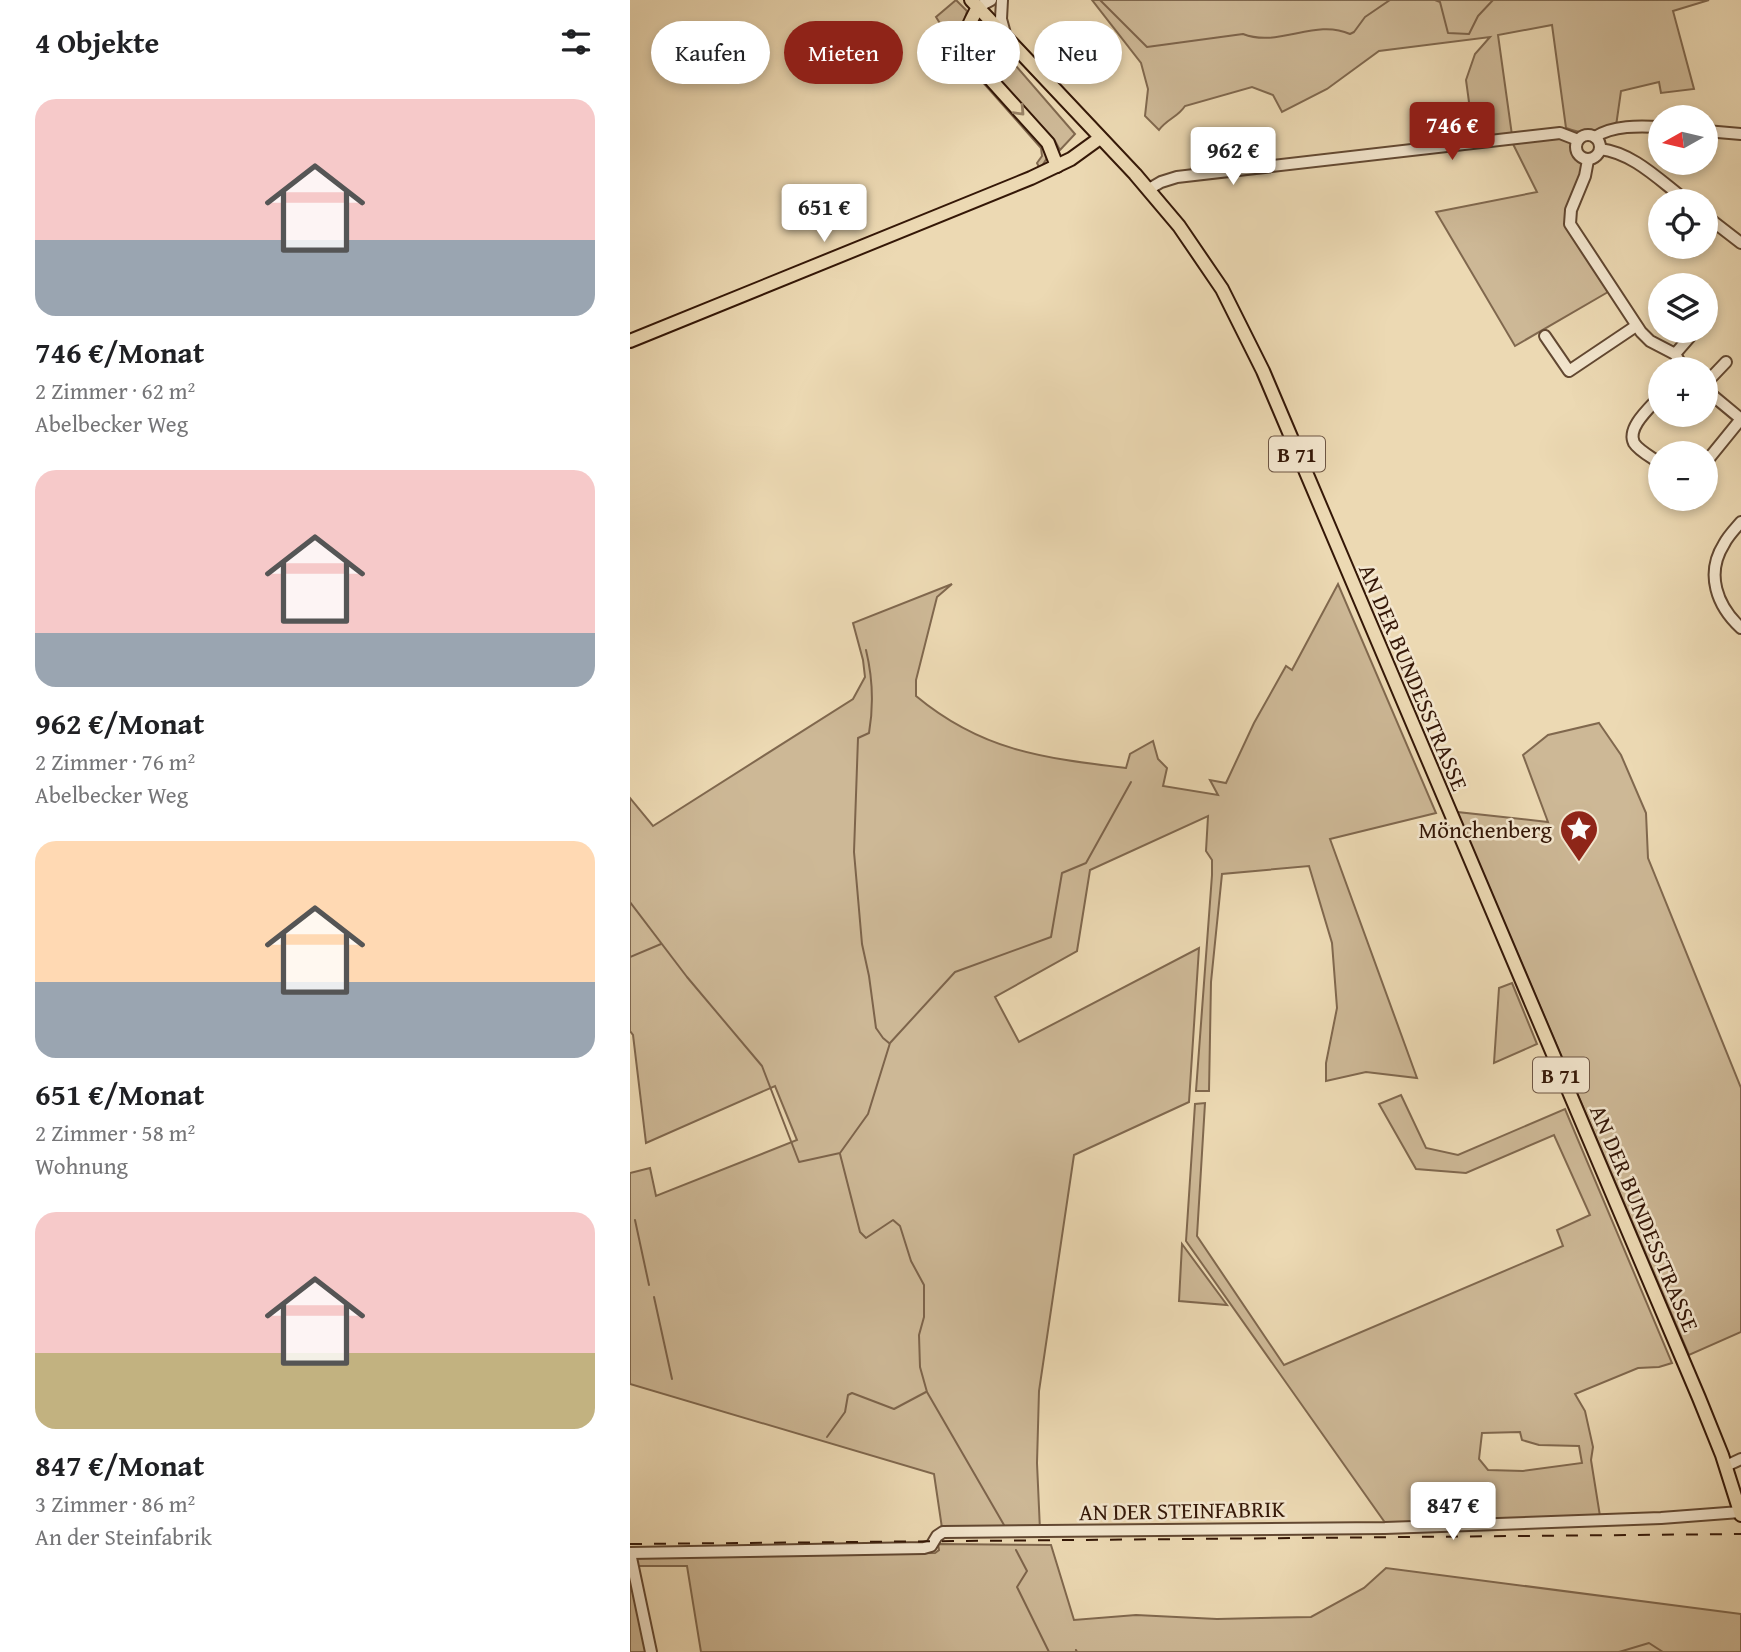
<!DOCTYPE html>
<html lang="de">
<head>
<meta charset="utf-8">
<style>
	:root { --surface:#fff; --page:#f2f2f2; --text:#202124; --muted:#757577; --accent:#8f2418 }
	body { margin:0; font-family:"Gentium Book Plus",serif; background:var(--page); color:var(--text); height:100vh; display:flex; flex-direction:column; font-size:26px; white-space:nowrap }
	* { box-sizing:border-box; margin:0 }
	p { font-size:23px; color:var(--muted) }
	.icon { flex:none; width:38px; height:38px; fill:none; stroke:currentColor; stroke-width:2; stroke-linecap:round; stroke-linejoin:round }
	.map { position:relative; flex:1; overflow:hidden }
	.sheet { display:flex; flex-direction:column; background:var(--surface); width:630px }
	.sheet>* { flex:none }
	.guide { position:absolute; left:21px; top:21px; width:665px; height:63px; display:flex; gap:14px }
	.needle { width:46px; rotate:262deg }
	.tools { position:absolute; left:1018px; top:105px; display:grid; gap:14px }
	.tools a { display:grid; place-items:center; width:70px; height:70px; border-radius:50%; background:var(--surface); box-shadow:0 4px 10px #0003; font-size:35px }
	.price { position:absolute; translate:-50% -60px; padding:0 16px; border-radius:7px; background:#fff; color:#222; font-size:23px; line-height:46px; filter:drop-shadow(0 2px 4px #0008) }
	.price::after { content:''; position:absolute; left:50%; top:42px; width:21px; height:16px; margin-left:-10px; background:inherit; clip-path:polygon(0 0,100% 0,50% 100%) }
	.price.on { background:var(--accent); color:#fff }
	ul { padding:0; list-style:none }
	li { display:grid; align-content:center; gap:14px; height:371px; padding:0 35px }
	li span { display:grid; place-items:center; height:217px; border-radius:21px; color:#555 }
	li>.icon { margin-inline-start:auto }
	span .icon { width:126px; height:126px; fill:#fffc; stroke-width:1 }
	li b { font-size:30px }
	h2 { display:flex; justify-content:space-between; align-items:center; height:84px; padding:0 35px; font-size:30px }
	.chip { padding:0 24px; border-radius:32px; background:var(--surface); box-shadow:0 4px 10px #0003; font-size:24px; line-height:63px }
	.chip.on { background:var(--accent); color:#fff }
	main { display:flex; flex:1; min-height:0 }
	.map>svg:first-child { display:block }
	.green { fill:#cdb896; stroke:#80684e; stroke-width:2; fill-rule:evenodd }
	.water { fill:#ad9779; stroke:#7d644b; stroke-width:2 }
	.lines { fill:none; stroke-linecap:round; stroke-linejoin:round }
	.stream { stroke:#7d644b; stroke-width:2 }
	.minor-casing { stroke:#624832; stroke-width:14 }
	.major-casing { stroke:#341707; stroke-width:16 }
	.minor { stroke:#f3e6ce; stroke-width:10 }
	.major { stroke:#ecd9b3; stroke-width:12 }
	.rail { stroke:#341707; stroke-width:2; stroke-dasharray:12 12; stroke-linecap:butt }
	.oneway { stroke:#998266 }
	.labels { text-anchor:middle; dominant-baseline:central; stroke-width:5; stroke-linejoin:round; paint-order:stroke }
	.shield { fill:#f3e6ce; stroke:#6d5543; stroke-width:2 }
	.shield-label { font-size:21px; font-weight:bold; fill:#341707 }
	.street-label { font-size:23px; fill:#341707; stroke:#f3e6ce }
	.poi-label { font-size:23px; fill:#341707; stroke:#f3e6ce; text-anchor:end }
</style>
</head>
<body>
<main>
<section class="sheet">
<h2>4 Objekte<svg class="icon" aria-label="filters" viewBox="0 0 24 24"><path d="M4 7h16M4 17h16"/><circle cx="9" cy="7" r="2"/><circle cx="15" cy="17" r="2"/></svg></h2>
<ul>
<li><span style="background:linear-gradient(#f6c9c9 65%,#9aa5b1 0)"><svg class="icon" aria-label="home" viewBox="0 0 24 24"><path d="M3 11l9-7 9 7M6 9v11h12V9"/></svg></span><div><b>746 €/Monat</b><p>2 Zimmer · 62 m²</p><p>Abelbecker Weg</p></div></li>
<li><span style="background:linear-gradient(#f6c9c9 75%,#9aa5b1 0)"><svg class="icon" aria-label="home" viewBox="0 0 24 24"><path d="M3 11l9-7 9 7M6 9v11h12V9"/></svg></span><div><b>962 €/Monat</b><p>2 Zimmer · 76 m²</p><p>Abelbecker Weg</p></div></li>
<li><span style="background:linear-gradient(#ffd9b3 65%,#9aa5b1 0)"><svg class="icon" aria-label="home" viewBox="0 0 24 24"><path d="M3 11l9-7 9 7M6 9v11h12V9"/></svg></span><div><b>651 €/Monat</b><p>2 Zimmer · 58 m²</p><p>Wohnung</p></div></li>
<li><span style="background:linear-gradient(#f6c9c9 65%,#c2b280 0)"><svg class="icon" aria-label="home" viewBox="0 0 24 24"><path d="M3 11l9-7 9 7M6 9v11h12V9"/></svg></span><div><b>847 €/Monat</b><p>3 Zimmer · 86 m²</p><p>An der Steinfabrik</p></div></li>
</ul>
</section>
<div class="map">
<svg width="1111" height="1652" viewBox="0 0 1111 1652">
	<rect width="100%" height="100%" fill="#ecd9b3"/>
	<filter id="stains"><feTurbulence type="fractalNoise" baseFrequency=".00286" numOctaves="4"/><feColorMatrix values="0 0 0 0 .2 0 0 0 0 .09 0 0 0 0 .02 0 0 0 .5 -.17"/></filter>
	<radialGradient id="worn" r=".72"><stop offset=".6" stop-color="#630" stop-opacity="0"/><stop offset="1" stop-color="#630" stop-opacity=".3"/></radialGradient>
	<g class="green">
		<polygon points="326,0 337,11 330,39 417,150 417,158 410,169 407,163 412,156 411,148 332,59 306,17"/>
		<path d="M462 0H1079L1043 11 1064 89 1031 93 1029 82 991 91 986 126C968 134 954 135 936 128L922 25 868 35 882 135 844 139 836 80 845 54 860 37 749 51 697 89 652 112 643 95 622 87 555 106C548 117 537 119 529 130L515 116 518 89 511 63Z"/>
		<polygon points="348,31 386,66 445,134 430,150 424,139 345,55 339,43 341,34"/>
		<polygon points="930,137 945,142 944,153 952,162 952,174 937,226 978,292 885,346 806,212 907,192 883,144"/>
		<path d="M322 584 307 597 286 680V696C352 751 413 758 496 768L500 754 523 741 528 759 537 768 533 786 588 795 580 780 596 783 624 723 656 666 662 670 708 584 806 813 700 839 787 1078 736 1072 696 1081V1063L707 1008 702 943 679 866 592 874 581 982 579 1091H566L582 875V860L576 851 578 816 460 870 447 951 365 997 389 1042 569 948 559 1102 444 1155 409 1391 407 1463 410 1530 312 1528 304 1474 0 1384V1173L20 1168 26 1196 167 1140 145 1086 16 1143 3 1035 0 1031V798L23 826 223 699 235 677 233 660 223 623Z"/>
		<polygon points="969,723 991,755 1016,813 1018,858 1111,1088 1111,1332 1059,1355 827,812 918,822 893,755 918,735"/>
		<polygon points="882,983 907,1044 864,1063 869,988"/>
		<path d="M771 1095 796 1148 828 1155 935 1109 1042 1363 1029 1367 1008 1368 945 1394 955 1411 963 1447 961 1460 970 1516 756 1524 556 1241 565 1104 575 1103 567 1236 654 1365 933 1246 927 1230 960 1215 924 1135 836 1173 786 1169 749 1104ZM890 1432 892 1440 909 1445 949 1446 952 1463 893 1471 858 1470 849 1459 852 1433Z"/>
		<polygon points="552,1244 597,1305 549,1301"/>
		<polygon points="308,1544 421,1545 444,1620 506,1615 587,1619 681,1617 734,1588 756,1568 1111,1614 1111,1652 71,1652 57,1566 5,1566 3,1556 305,1553 309,1550"/>
		<polygon points="0,1566 18,1652 0,1652"/>
	</g>
	<polygon class="water" points="430,25 437,26 441,39 437,48 429,52 424,49 413,33 421,27"/>
	<g class="lines">
		<g class="stream">
			<path d="M470 0 517 47 613 34C649 48 685 18 720 34L724 32 735 17 760 0"/>
			<polyline points="805,0 810,2 818,33 839,34 848,16 863,0"/>
			<path d="M236 650C243 679 244 704 239 733L228 738 224 852 232 944 239 976 246 1028 253 1038 259 1043"/>
			<polyline points="0,902 57,977 132,1066 169,1162 210,1153 238,1114 260,1043 325,972 421,937 432,873 456,863 501,782"/>
			<polyline points="0,957 31,944"/>
			<polyline points="210,1154 230,1232 236,1238 263,1220 270,1226 281,1261 294,1285 294,1317 289,1335 290,1367 297,1392 374,1525"/>
			<polyline points="5,1220 19,1285"/>
			<polyline points="24,1297 42,1379"/>
			<polyline points="197,1437 215,1412 218,1395 222,1393 264,1409 296,1392"/>
			<polyline points="386,1550 397,1571 387,1587 419,1652"/>
			<polyline points="446,1650 447,1652"/>
			<polyline points="989,1652 1019,1643 1033,1652"/>
		</g>
		<defs>
			<g id="minor">
				<polyline points="372,0 371,19 376,37"/>
				<polyline points="348,7 361,0"/>
				<polyline points="1076,131 1111,134"/>
				<circle cx="958" cy="147" r="12"/>
				<path d="M965 137C983 125 1009 126 1031 127"/>
				<path d="M970 149C1004 153 1030 181 1057 201"/>
				<polyline points="958,160 955,176 941,210 940,224 1011,332 1020,341 1045,354 1054,369"/>
				<polyline points="519,189 531,182 547,177 930,133 948,140"/>
				<polyline points="1076,216 1111,243"/>
				<polyline points="915,336 939,371 1006,326"/>
				<polyline points="1045,354 1065,331"/>
				<polyline points="1076,383 1096,362"/>
				<polyline points="1076,390 1111,419"/>
				<path d="M1031 395C1022 406 996 427 1004 443 1009 451 1023 458 1031 464"/>
				<polyline points="1076,462 1111,419"/>
				<path d="M1111 522C1105 529 1098 536 1094 544 1075 574 1087 606 1111 628"/>
				<polyline points="1096,1466 1111,1459"/>
				<polyline points="0,1553 294,1548 301,1546 307,1536 313,1532 755,1528 1031,1518 1110,1512"/>
				<polyline points="0,1553 21,1652"/>
			</g>
			<g id="major">
				<polyline points="341,0 505,174 549,226 592,289 633,371 1069,1398 1092,1455 1111,1515"/>
				<path d="M348 7C340 23 332 34 336 52L418 143 427 166"/>
				<polyline points="0,341 401,178 441,159 470,138"/>
			</g>
		</defs>
		<use href="#minor" class="minor-casing"/>
		<use href="#major" class="major-casing"/>
		<use href="#minor" class="minor"/>
		<use href="#major" class="major"/>
		<polyline class="rail" points="0,1544 1111,1534"/>
	</g>
	<defs><path id="oneway-chevron" d="M-2-3.5L2.5 0L-2 3.5" fill="none" stroke-width="1.6" stroke-linecap="round" stroke-linejoin="round" transform="scale(1.75)"/></defs>
	<use class="oneway" href="#oneway-chevron" transform="translate(390 111) rotate(47)"/>
	<defs>
		<symbol id="sight-pin" viewBox="-11 -11 22 30"><path d="M0 17L-7.5 6A9.5 9.5 0 1 1 7.5 6Z" fill="#8f2418" stroke="#f3e6ce"/><path d="M0-6L1.8-2.2L6-1.7L2.9 1.2L3.7 5.4L0 3.3L-3.7 5.4L-2.9 1.2L-6-1.7L-1.8-2.2Z" fill="#fff"/></symbol>
	</defs>
	<g fill-rule="evenodd">
		<use href="#sight-pin" x="927" y="807" width="44" height="60"/>
	</g>
	<g class="labels">
		<g class="shield">
			<rect x="639" y="436.5" width="56" height="35" rx="5"/>
			<rect x="903" y="1057.5" width="56" height="35" rx="5"/>
		</g>
		<g class="shield-label">
			<text x="667" y="454">B 71</text>
			<text x="931" y="1075">B 71</text>
		</g>
		<g class="street-label">
			<text transform="translate(784 677) rotate(67)">AN DER BUNDESSTRASSE</text>
			<text transform="translate(1015 1218) rotate(67)">AN DER BUNDESSTRASSE</text>
			<text transform="translate(552 1510) rotate(-1)">AN DER STEINFABRIK</text>
		</g>
		<g class="poi-label">
			<text x="922" y="829">Mönchenberg</text>
		</g>
	</g>
	<rect width="100%" height="100%" filter="url(#stains)"/>
	<rect width="100%" height="100%" fill="url(#worn)"/>
</svg>
<div class="tools">
<a><svg class="needle" viewBox="-14 -14 28 28"><path d="M0-13l5 13h-10z" fill="#e53935"/><path d="M0 13l5-13h-10z" fill="#757577"/></svg></a>
<a><svg class="icon" aria-label="locate" viewBox="0 0 24 24"><circle cx="12" cy="12" r="6"/><path d="M12 2v4M12 18v4M2 12h4M18 12h4"/></svg></a>
<a><svg class="icon" aria-label="layers" viewBox="0 0 24 24"><path d="M12 4l9 5-9 5-9-5zM3 14l9 5 9-5"/></svg></a>
<a>+</a>
<a>−</a>
</div>
<b class="price on" style="left:822px;top:162px">746 €</b>
<b class="price" style="left:603px;top:187px">962 €</b>
<b class="price" style="left:194px;top:244px">651 €</b>
<b class="price" style="left:823px;top:1542px">847 €</b>
<div class="guide">
<a class="chip">Kaufen</a>
<a class="chip on">Mieten</a>
<a class="chip">Filter</a>
<a class="chip">Neu</a>
</div>
</div>
</main>
</body>
</html>
